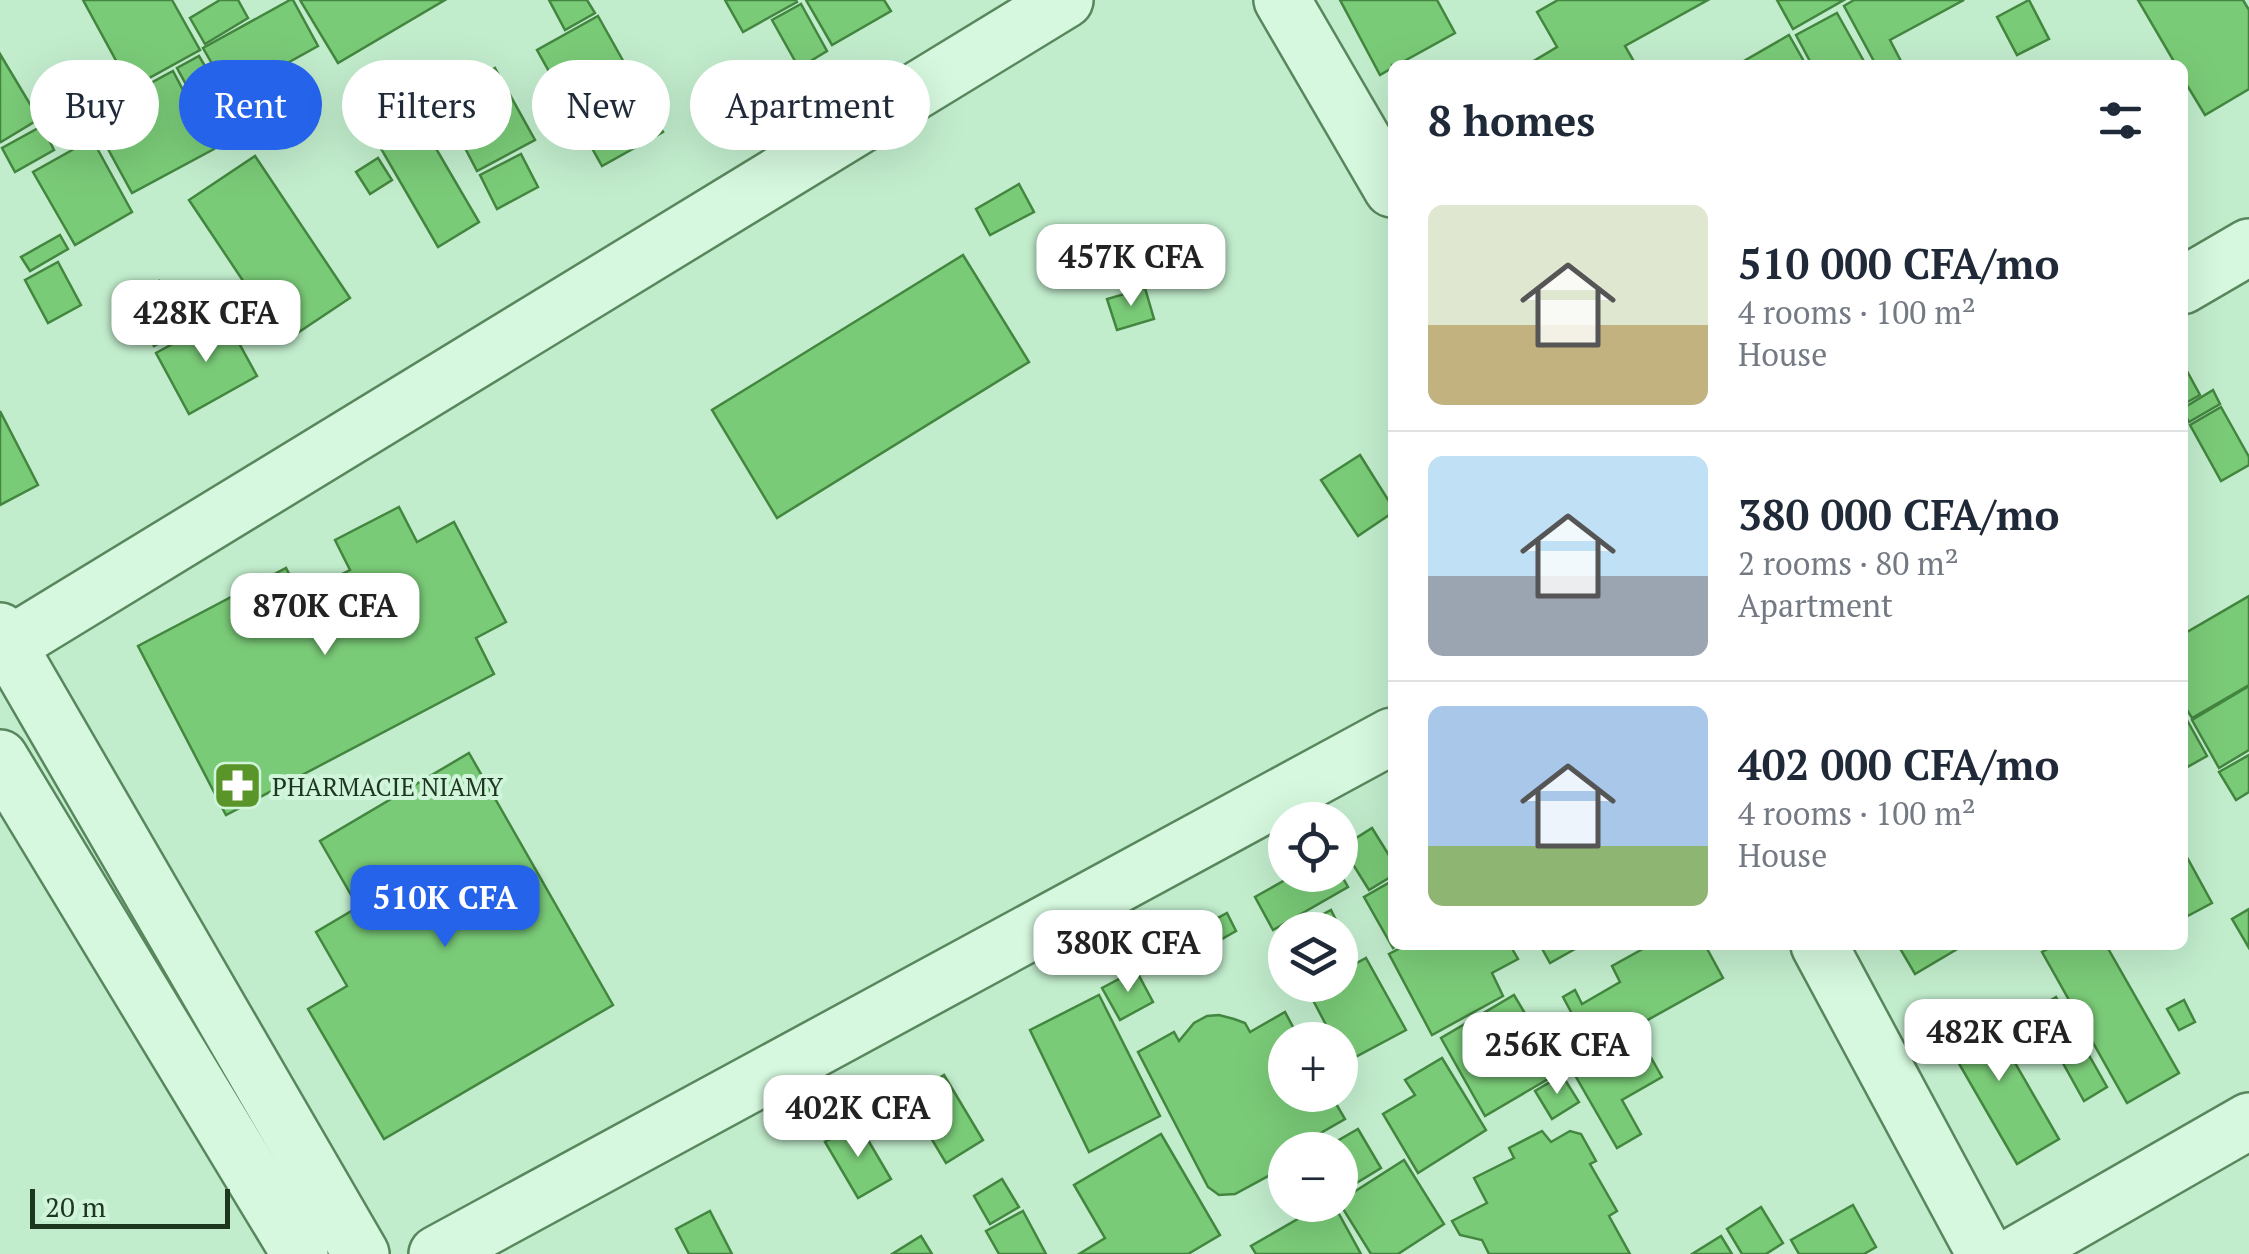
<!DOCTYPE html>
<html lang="en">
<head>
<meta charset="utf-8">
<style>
	:root { --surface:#fff; --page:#f6f6f7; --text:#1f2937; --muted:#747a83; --line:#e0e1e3; --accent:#2563eb }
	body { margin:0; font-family:"PT Serif",serif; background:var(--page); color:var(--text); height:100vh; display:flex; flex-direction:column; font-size:38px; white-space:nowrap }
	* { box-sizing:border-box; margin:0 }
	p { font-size:32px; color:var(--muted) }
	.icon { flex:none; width:55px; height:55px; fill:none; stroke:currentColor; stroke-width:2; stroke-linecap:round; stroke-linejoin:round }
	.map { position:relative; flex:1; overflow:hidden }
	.sheet { position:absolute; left:1388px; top:60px; width:800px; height:890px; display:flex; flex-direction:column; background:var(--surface); border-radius:15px; box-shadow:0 10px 40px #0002 }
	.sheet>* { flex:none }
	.top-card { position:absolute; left:30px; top:60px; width:950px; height:90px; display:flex; gap:20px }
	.buttons { position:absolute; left:1268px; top:802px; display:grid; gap:20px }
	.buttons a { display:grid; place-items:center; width:90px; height:90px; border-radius:50%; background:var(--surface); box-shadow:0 10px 40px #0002; font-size:50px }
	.scale { position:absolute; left:30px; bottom:25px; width:200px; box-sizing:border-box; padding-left:10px; border:5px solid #1d371e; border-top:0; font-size:28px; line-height:35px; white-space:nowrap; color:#1d371e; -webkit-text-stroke:8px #d1f5db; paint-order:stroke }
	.price { position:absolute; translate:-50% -85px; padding:0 22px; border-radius:20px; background:#fff; color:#222; font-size:32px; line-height:65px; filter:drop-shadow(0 2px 5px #0008) }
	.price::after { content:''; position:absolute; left:50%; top:60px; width:30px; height:22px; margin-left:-15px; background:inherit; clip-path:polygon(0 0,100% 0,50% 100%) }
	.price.current { background:var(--accent); color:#fff }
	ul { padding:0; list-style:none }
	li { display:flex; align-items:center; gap:30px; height:250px; padding:0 40px }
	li+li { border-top:2px solid var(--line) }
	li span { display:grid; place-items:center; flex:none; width:280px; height:200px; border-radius:15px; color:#555 }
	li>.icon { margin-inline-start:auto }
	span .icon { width:120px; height:120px; fill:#fffc; stroke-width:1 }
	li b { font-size:42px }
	h2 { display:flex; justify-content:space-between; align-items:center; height:120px; padding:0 40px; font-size:42px }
	.chip { padding:0 35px; border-radius:45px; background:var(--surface); box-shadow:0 10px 40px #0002; font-size:35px; line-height:90px }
	.chip.current { background:var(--accent); color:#fff }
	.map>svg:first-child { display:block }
	.building { fill:#7acb78; stroke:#43863f; stroke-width:2.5 }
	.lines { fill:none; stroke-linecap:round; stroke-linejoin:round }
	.minor-casing { stroke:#59875d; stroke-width:60 }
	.tertiary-casing { stroke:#59875d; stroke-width:60 }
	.minor { stroke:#d5f8de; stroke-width:55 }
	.tertiary { stroke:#d5f8de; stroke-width:55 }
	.labels { text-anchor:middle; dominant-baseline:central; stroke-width:8; stroke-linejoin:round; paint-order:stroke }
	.poi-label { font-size:25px; fill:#1d371e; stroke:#d1f5db; text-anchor:start }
</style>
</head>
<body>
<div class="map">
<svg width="2249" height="1254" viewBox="0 0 2249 1254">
	<rect width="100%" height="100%" fill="#c2edcd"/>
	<g class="building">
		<polygon points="83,0 172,0 200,50 131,88"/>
		<polygon points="220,0 238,0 248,18 205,44 190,18"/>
		<polygon points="290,0 293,0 318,46 230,95 203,48"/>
		<polygon points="300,0 445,0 338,63"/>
		<polygon points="549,0 587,0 595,13 565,30"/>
		<polygon points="725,0 796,0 797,2 743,32"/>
		<polygon points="806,0 884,0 891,11 832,45"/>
		<polygon points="1340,0 1437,0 1455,33 1397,65 1392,65 1392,68 1380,75"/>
		<polygon points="1558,0 1708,0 1625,46 1636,65 1527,65 1557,47 1537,12"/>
		<polygon points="1777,0 1844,0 1793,29"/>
		<polygon points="1854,0 1964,0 1890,40 1903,65 1876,65 1844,6"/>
		<polygon points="2029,0 2049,39 2017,55 1997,17"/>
		<polygon points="2138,0 2243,0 2249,10 2249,89 2205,115 2182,77 2182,65 2176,65"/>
		<polygon points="801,4 827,51 799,68 772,20"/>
		<polygon points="1837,13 1866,65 1812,65 1796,35"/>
		<polygon points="598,16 663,132 602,166 537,50"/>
		<polygon points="1789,35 1806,65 1737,65"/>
		<polygon points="0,54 39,119 1,142 0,140"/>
		<polygon points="199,56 218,88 195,101 177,68"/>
		<polygon points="495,68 535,140 477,171 439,98"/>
		<polygon points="173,71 214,149 132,193 90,116"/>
		<polygon points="396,83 406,100 368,121 360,105"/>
		<polygon points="410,104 479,222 438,247 369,128"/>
		<polygon points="42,126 54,150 15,172 2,148"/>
		<polygon points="92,139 132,212 75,245 33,172"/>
		<polygon points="521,154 538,187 497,209 480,175"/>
		<polygon points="255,156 350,298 284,342 189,200"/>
		<polygon points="378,158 392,180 370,194 356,172"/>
		<polygon points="1019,184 1034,212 990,235 976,209"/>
		<polygon points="60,235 68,249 30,271 21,257"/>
		<polygon points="963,255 1029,362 777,518 712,410"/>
		<polygon points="58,262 81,305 48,323 25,280"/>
		<polygon points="159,281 185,329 154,346 128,297"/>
		<polygon points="1145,288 1154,319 1117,330 1107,299"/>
		<polygon points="224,316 257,376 189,414 156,353"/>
		<polygon points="2187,371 2200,395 2182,405 2182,373"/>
		<polygon points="2213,390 2220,404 2189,422 2182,409"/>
		<polygon points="2221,407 2249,457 2249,465 2221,481 2190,425"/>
		<polygon points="0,411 38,485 0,505"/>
		<polygon points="1360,455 1392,506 1392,513 1358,536 1321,480"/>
		<polygon points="399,507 417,542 454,522 506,622 476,638 494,674 226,815 138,646 286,568 300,595 350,570 335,540"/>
		<polygon points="2249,596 2249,685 2192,718 2182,702 2182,635"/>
		<polygon points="2249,686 2249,750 2219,768 2192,720"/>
		<polygon points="2187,720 2207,756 2182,770 2182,723"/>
		<polygon points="469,753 613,1005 384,1139 308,1009 347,986 316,932 358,907 320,841"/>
		<polygon points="2249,755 2249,792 2236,800 2219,772"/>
		<polygon points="1372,828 1392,860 1392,876 1369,890 1342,847"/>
		<polygon points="2188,859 2212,903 2182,919 2182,862"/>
		<polygon points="1340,873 1348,887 1273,930 1255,897 1294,875 1340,875"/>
		<polygon points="1392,881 1392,945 1398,945 1393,948 1364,897"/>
		<polygon points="2249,909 2249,948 2232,919"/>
		<polygon points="1331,910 1338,924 1327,930 1293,930"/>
		<polygon points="1227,913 1236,931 1199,952 1188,934"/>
		<polygon points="1406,945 1510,945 1518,959 1492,973 1503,996 1432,1035 1389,954"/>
		<polygon points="1540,945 1582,945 1550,963"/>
		<polygon points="1650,945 1705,945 1723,978 1592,1051 1563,997 1575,990 1582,1004 1620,982 1612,966"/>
		<polygon points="1898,945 1964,945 1915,974"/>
		<polygon points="2055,945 2106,945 2179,1073 2127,1103 2042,952"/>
		<polygon points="1366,958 1406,1030 1346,1062 1340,1051 1340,1040 1334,1040 1305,985 1340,985 1340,967 1342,971"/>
		<polygon points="1136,970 1153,1002 1120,1020 1102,988"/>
		<polygon points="1099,995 1160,1116 1089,1152 1030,1030"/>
		<polygon points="1514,995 1560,1072 1485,1116 1441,1038"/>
		<polygon points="2056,997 2107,1087 2084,1101 2034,1011"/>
		<polygon points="2184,1000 2195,1022 2179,1030 2167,1009"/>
		<polygon points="1981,1004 2059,1139 2017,1164 1939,1029"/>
		<polygon points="1285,1012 1300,1040 1285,1040 1285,1095 1331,1095 1345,1119 1291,1150 1285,1150 1285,1167 1235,1194 1219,1195 1208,1187 1138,1052 1174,1032 1179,1041 1194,1023 1207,1016 1219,1015 1234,1019 1245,1023 1250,1032"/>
		<polygon points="1637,1033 1662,1077 1622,1100 1641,1134 1617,1148 1572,1070"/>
		<polygon points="1442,1058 1486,1130 1418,1173 1383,1114 1415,1095 1405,1080"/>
		<polygon points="944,1075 983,1140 946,1163 907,1098"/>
		<polygon points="1562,1075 1579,1102 1552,1119 1535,1091"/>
		<polygon points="858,1123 891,1179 858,1198 825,1142"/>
		<polygon points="1358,1129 1381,1168 1340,1193 1340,1150 1325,1148"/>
		<polygon points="1542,1131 1551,1142 1570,1131 1581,1134 1596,1161 1590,1164 1617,1211 1609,1216 1630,1254 1489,1254 1482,1240 1460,1235 1452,1221 1487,1203 1474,1178 1514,1158 1509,1148"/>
		<polygon points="1161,1134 1220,1235 1188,1254 1079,1254 1105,1238 1074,1185"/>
		<polygon points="1404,1160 1444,1224 1398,1254 1371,1254 1340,1204 1340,1201"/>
		<polygon points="1002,1179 1019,1207 990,1224 974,1196"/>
		<polygon points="1322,1205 1334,1205 1361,1254 1256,1254 1251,1246"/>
		<polygon points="1853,1205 1876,1247 1864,1254 1799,1254 1791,1240"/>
		<polygon points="1761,1207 1783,1243 1766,1254 1742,1254 1727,1229"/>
		<polygon points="710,1211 732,1254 689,1254 676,1229"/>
		<polygon points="1023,1211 1046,1254 999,1254 986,1231"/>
		<polygon points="921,1236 932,1254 892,1254"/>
		<polygon points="1721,1236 1732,1254 1692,1254"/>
	</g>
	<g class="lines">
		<defs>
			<g id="minor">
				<polyline points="1282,0 1392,189"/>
				<polyline points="2182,286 2249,247"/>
				<polyline points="9,645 1065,0"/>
				<polyline points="1819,945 1985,1254"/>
				<polyline points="437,1254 1392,736"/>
				<polyline points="2017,1254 2249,1121"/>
			</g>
			<g id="tertiary">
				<polyline points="0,631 361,1254"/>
				<polyline points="0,758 300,1254"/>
			</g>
		</defs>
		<use href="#minor" class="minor-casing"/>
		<use href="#tertiary" class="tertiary-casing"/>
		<use href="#minor" class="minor"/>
		<use href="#tertiary" class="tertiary"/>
	</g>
	<defs>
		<symbol id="pharmacy-square" viewBox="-11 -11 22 22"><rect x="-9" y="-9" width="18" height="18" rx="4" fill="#5a952a" stroke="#d1f5db"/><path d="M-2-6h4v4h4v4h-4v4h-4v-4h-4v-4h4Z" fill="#fff"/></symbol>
	</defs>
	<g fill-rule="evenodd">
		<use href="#pharmacy-square" x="210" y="758" width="55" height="55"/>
	</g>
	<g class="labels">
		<g class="poi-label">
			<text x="272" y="786">PHARMACIE NIAMY</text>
		</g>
	</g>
</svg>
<div class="buttons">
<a><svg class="icon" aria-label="locate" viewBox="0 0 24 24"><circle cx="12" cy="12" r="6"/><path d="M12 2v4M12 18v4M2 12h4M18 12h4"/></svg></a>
<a><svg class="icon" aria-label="layers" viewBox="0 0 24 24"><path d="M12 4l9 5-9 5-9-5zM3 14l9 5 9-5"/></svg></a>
<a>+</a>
<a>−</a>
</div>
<div class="scale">20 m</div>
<b class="price" style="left:1131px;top:309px">457K CFA</b>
<b class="price" style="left:206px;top:365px">428K CFA</b>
<b class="price" style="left:325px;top:658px">870K CFA</b>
<b class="price current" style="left:445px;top:950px">510K CFA</b>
<b class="price" style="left:1128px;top:995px">380K CFA</b>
<b class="price" style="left:1999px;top:1084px">482K CFA</b>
<b class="price" style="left:1557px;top:1097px">256K CFA</b>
<b class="price" style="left:858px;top:1160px">402K CFA</b>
<div class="top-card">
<a class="chip">Buy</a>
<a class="chip current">Rent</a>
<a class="chip">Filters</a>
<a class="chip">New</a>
<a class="chip">Apartment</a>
</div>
<section class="sheet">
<h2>8 homes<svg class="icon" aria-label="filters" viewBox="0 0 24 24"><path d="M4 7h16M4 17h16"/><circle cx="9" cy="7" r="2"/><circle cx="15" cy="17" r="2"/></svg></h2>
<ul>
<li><span style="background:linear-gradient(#dfe7d0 60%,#c2b280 0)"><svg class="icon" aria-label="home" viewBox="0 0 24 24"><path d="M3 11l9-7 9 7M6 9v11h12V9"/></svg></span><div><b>510 000 CFA/mo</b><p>4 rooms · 100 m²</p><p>House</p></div></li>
<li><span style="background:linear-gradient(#bfe0f5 60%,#9aa5b1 0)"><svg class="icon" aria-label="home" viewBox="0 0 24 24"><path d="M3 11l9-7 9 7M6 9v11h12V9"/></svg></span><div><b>380 000 CFA/mo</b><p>2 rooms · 80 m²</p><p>Apartment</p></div></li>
<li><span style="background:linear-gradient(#a9c7e8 70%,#8fb573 0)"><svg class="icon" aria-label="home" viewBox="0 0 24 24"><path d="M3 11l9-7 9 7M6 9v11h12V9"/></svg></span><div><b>402 000 CFA/mo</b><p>4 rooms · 100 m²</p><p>House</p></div></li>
</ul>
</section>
</div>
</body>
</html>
